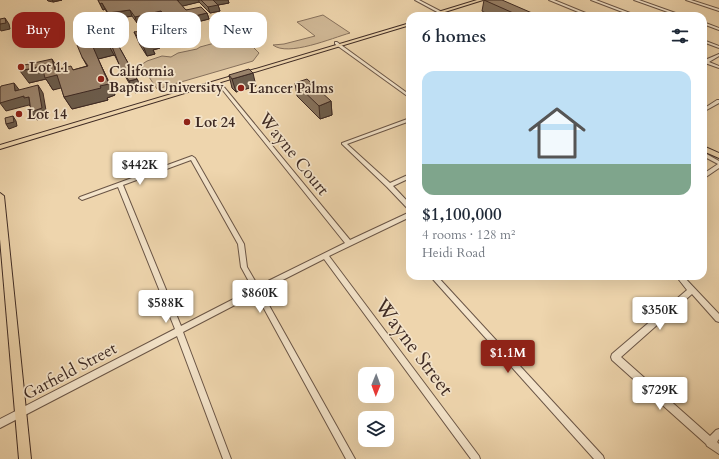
<!DOCTYPE html>
<html lang="en">
<head>
<meta charset="utf-8">
<style>
	:root { --surface:#fff; --page:#f6f6f7; --text:#1f2937; --muted:#747a83; --accent:#8f2418 }
	body { margin:0; font-family:Cardo,serif; background:var(--page); color:var(--text); height:100vh; display:flex; flex-direction:column; font-size:15px; white-space:nowrap }
	* { box-sizing:border-box; margin:0 }
	p { font-size:13px; color:var(--muted) }
	.icon { flex:none; width:22px; height:22px; fill:none; stroke:currentColor; stroke-width:2; stroke-linecap:round; stroke-linejoin:round }
	.map { position:relative; flex:1; overflow:hidden }
	.side { position:absolute; left:406px; top:12px; width:301px; height:268px; display:flex; flex-direction:column; background:var(--surface); border-radius:12px; box-shadow:0 4px 16px #0002 }
	.side>* { flex:none }
	.banner { position:absolute; left:12px; top:12px; width:334px; height:36px; display:flex; gap:8px }
	.needle { width:26px; rotate:181deg }
	.buttons { position:absolute; left:358px; top:367px; display:grid; gap:8px }
	.buttons a { display:grid; place-items:center; width:36px; height:36px; border-radius:8px; background:var(--surface); box-shadow:0 4px 16px #0002; font-size:20px }
	.price { position:absolute; translate:-50% -34px; padding:0 9px; border-radius:4px; background:#fff; color:#222; font-size:13px; line-height:26px; filter:drop-shadow(0 1px 2px #0008) }
	.price::after { content:''; position:absolute; left:50%; top:24px; width:12px; height:9px; margin-left:-6px; background:inherit; clip-path:polygon(0 0,100% 0,50% 100%) }
	.price.selected { background:var(--accent); color:#fff }
	ul { padding:0; list-style:none }
	li { display:grid; align-content:center; gap:8px; height:212px; padding:0 16px }
	li span { display:grid; place-items:center; height:124px; border-radius:12px; color:#555 }
	li>.icon { margin-inline-start:auto }
	span .icon { width:72px; height:72px; fill:#fffc; stroke-width:1 }
	li b { font-size:17px }
	h2 { display:flex; justify-content:space-between; align-items:center; height:48px; padding:0 16px; font-size:17px }
	.pill { padding:0 14px; border-radius:12px; background:var(--surface); box-shadow:0 4px 16px #0002; font-size:14px; line-height:36px }
	.pill.selected { background:var(--accent); color:#fff }
	.map>svg:first-child { display:block }
	.green { fill:#d0b896; stroke:#87715c }
	.lines { fill:none; stroke-linecap:round; stroke-linejoin:round }
	.minor-casing { stroke:#6a5546; stroke-width:2 }
	.major-casing { stroke:#3e2a23; stroke-width:2 }
	.minor { fill:#f4e4ca; fill-rule:evenodd }
	.major { fill:#eed5ad; fill-rule:evenodd }
	.wall { fill:#84715c; stroke:#3e2a23 }
	.shaded-wall { fill:#6c5c4b; stroke:#3e2a23 }
	.building { fill:#9a836b; stroke:#3e2a23 }
	.poi-dot { fill:#8f2418; stroke:#f4e4ca; stroke-width:1.5 }
	.labels { text-anchor:middle; dominant-baseline:central; stroke-width:3.5; stroke-linejoin:round; paint-order:stroke }
	.far-poi-label { font-size:14px; font-weight:bold; fill:#3e2a23; stroke:#f4e4ca; text-anchor:start }
	.street-label { font-size:17px; fill:#3e2a23; stroke:#f4e4ca }
	.near-street-label { font-size:20px; fill:#3e2a23; stroke:#f4e4ca }
</style>
</head>
<body>
<div class="map">
<svg width="719" height="459" viewBox="0 0 719 459">
	<rect width="100%" height="100%" fill="#eed5ad"/>
	<filter id="stains"><feTurbulence type="fractalNoise" baseFrequency=".005" numOctaves="4"/><feColorMatrix values="0 0 0 0 .2 0 0 0 0 .09 0 0 0 0 .02 0 0 0 .5 -.17"/></filter>
	<radialGradient id="worn" r=".72"><stop offset=".6" stop-color="#630" stop-opacity="0"/><stop offset="1" stop-color="#630" stop-opacity=".3"/></radialGradient>
	<g class="green">
		<path d="M323 15 350 33C332 38 288 57 273 45L284 44 315 36 297 22Z"/>
		<polygon points="251,33 244,41 245,43 252,46 259,53 253,61 157,89 141,65 147,61 162,56 171,57 178,53 197,49 200,47"/>
	</g>
	<g class="lines">
		<defs>
			<g id="minor">
				<polygon points="415,0 419,0 442,12 439,13"/>
				<polygon points="549,0 554,0 593,16 588,16"/>
				<polygon points="591,0 596,0 638,16 633,16"/>
				<polygon points="634,0 639,0 684,16 679,16"/>
				<polygon points="686,0 691,0 719,9 719,11"/>
				<polygon points="703,22 719,28 719,30 703,24"/>
				<polygon points="703,40 719,46 719,48 703,42"/>
				<polygon points="335,42 337,42 410,95 410,98 335,44"/>
				<polygon points="719,54 719,56 709,62 719,66 719,68 705,63 703,64 703,60 705,60"/>
				<path d="M217 81H219L350 240 410 212V217L329 256 479 456 480 459H471L324 259 261 291 355 459H346L256 294 183 332 231 459H223L177 336 0 428V419L175 329 118 187 82 200 79 198 80 197 192 156 195 158 244 244 247 267 258 286 345 243 217 83ZM191 160 238 244 241 267 253 289 181 326 123 185Z"/>
				<polygon points="717,100 719,100 719,103 703,112 703,109"/>
				<polygon points="410,118 410,121 347,144 390,183 410,174 410,178 393,186 410,204 410,210 408,209 387,187 342,144 342,143"/>
				<polygon points="703,152 719,161 719,168 703,179 703,174 718,164 703,156"/>
				<polygon points="430,276 437,276 603,456 604,459 594,459"/>
				<polygon points="676,276 683,276 719,314 719,322 716,321 692,294 621,357 710,436 716,430 719,429 719,439 717,442 719,444 719,454 707,446 706,444 612,360 611,357 612,354 687,290"/>
			</g>
			<g id="major">
				<polygon points="477,0 483,0 432,16 425,16"/>
				<polygon points="410,23 410,25 0,149 0,145"/>
				<polygon points="703,146 719,153 719,158 703,151"/>
				<polygon points="0,193 4,196 31,459 19,459 0,239"/>
			</g>
		</defs>
		<use href="#minor" class="minor-casing"/>
		<use href="#major" class="major-casing"/>
		<use href="#minor" class="minor"/>
		<use href="#major" class="major"/>
	</g>
	<g class="wall">
		<polygon points="47,0 62,0 53,2 48,1"/>
		<polygon points="98,0 228,0 229,3 218,5 220,11 210,13 199,2 182,6 186,10 207,13 209,19 178,27 187,46 180,47 172,37 167,25 168,23 163,17 137,23 132,16 111,20 105,9 103,10"/>
		<polygon points="484,0 539,16 491,16 482,11"/>
		<polygon points="134,32 145,34 159,44 160,48 153,50 155,54 147,56 140,45"/>
		<polygon points="113,36 143,90 135,93 125,76 115,56 114,55 98,59 115,95 107,98 108,100 72,109 64,97 61,87 53,90 46,79 29,83 59,69 73,70 87,66 82,57"/>
		<polygon points="229,75 256,86 236,92 232,88"/>
		<polygon points="295,83 331,101 332,115 320,119 297,96"/>
	</g>
	<g class="shaded-wall">
		<polygon points="52,0 62,0 53,2"/>
		<polygon points="177,0 199,0 199,2 179,7"/>
		<polygon points="213,0 228,0 229,3 218,5 220,11 210,13 208,7"/>
		<polygon points="102,3 105,9 103,10 100,4"/>
		<polygon points="130,10 132,16 111,20 108,13"/>
		<polygon points="161,11 163,17 137,23 135,17"/>
		<polygon points="207,13 209,19 172,28 170,22"/>
		<polygon points="5,18 9,24 10,29 1,31 0,29 0,24"/>
		<polygon points="155,32 160,48 153,50 155,54 147,56 142,43"/>
		<polygon points="183,33 187,46 180,47 176,35"/>
		<polygon points="108,44 114,55 98,59 115,95 107,98 108,100 72,109 64,97 100,86 93,47"/>
		<polygon points="52,59 59,70 55,70"/>
		<polygon points="42,66 57,75 65,87 53,90 46,79 29,83 20,71"/>
		<polygon points="253,73 256,86 236,92 232,79"/>
		<polygon points="137,79 143,90 135,93 129,81"/>
		<polygon points="14,83 24,96 29,97 30,106 29,105 6,111 0,103 15,91"/>
		<polygon points="38,85 43,93 47,116 37,120 31,112"/>
		<polygon points="331,101 332,115 320,119 319,106"/>
		<polygon points="13,116 16,121 17,126 9,129 6,124"/>
	</g>
	<g class="building">
		<polygon points="98,0 179,0 177,0 186,10 201,7 207,13 170,22 161,11 135,17 130,10 108,13 102,3 100,4"/>
		<polygon points="201,0 213,0 218,5 208,7"/>
		<polygon points="484,0 502,0 539,16 520,16"/>
		<polygon points="5,18 6,23 0,24 0,19"/>
		<polygon points="173,21 183,33 176,35 167,25 169,22"/>
		<polygon points="142,31 145,34 155,32 156,36 147,38 150,42 142,43 134,32"/>
		<polygon points="113,36 137,79 129,81 119,64 111,44 108,44 93,47 109,84 100,86 101,88 64,97 57,75 45,78 42,66 20,71 20,66 52,59 55,70 71,66 73,70 88,66 82,57 77,45"/>
		<polygon points="249,69 253,73 232,79 229,75"/>
		<polygon points="307,79 331,101 319,106 295,83"/>
		<polygon points="14,83 15,91 38,85 42,108 31,112 29,97 24,98 24,96 0,103 0,88 1,86"/>
		<polygon points="13,116 14,122 6,124 5,118"/>
	</g>
	<g class="poi-dot">
		<circle cx="21" cy="67" r="4"/>
		<circle cx="101" cy="79" r="4"/>
		<circle cx="241" cy="88" r="4"/>
		<circle cx="19" cy="114" r="4"/>
		<circle cx="187" cy="122" r="4"/>
	</g>
	<g class="labels">
		<g class="far-poi-label">
			<text x="29" y="67">Lot 11</text>
			<text x="109" y="71">California<tspan x="109" dy="16">Baptist University</tspan></text>
			<text x="249" y="88">Lancer Palms</text>
			<text x="27" y="114">Lot 14</text>
			<text x="195" y="122">Lot 24</text>
		</g>
		<g class="street-label">
			<text transform="translate(294 154) rotate(51)">Wayne Court</text>
			<text transform="translate(70 371) rotate(-28)">Garfield Street</text>
		</g>
		<g class="near-street-label">
			<text transform="translate(414 347) rotate(53)">Wayne Street</text>
		</g>
	</g>
	<rect width="100%" height="100%" filter="url(#stains)"/>
	<rect width="100%" height="100%" fill="url(#worn)"/>
</svg>
<div class="buttons">
<a><svg class="needle" viewBox="-14 -14 28 28"><path d="M0-13l5 13h-10z" fill="#e53935"/><path d="M0 13l5-13h-10z" fill="#747a83"/></svg></a>
<a><svg class="icon" aria-label="layers" viewBox="0 0 24 24"><path d="M12 4l9 5-9 5-9-5zM3 14l9 5 9-5"/></svg></a>
</div>
<b class="price" style="left:140px;top:186px">$442K</b>
<b class="price" style="left:260px;top:314px">$860K</b>
<b class="price" style="left:166px;top:324px">$588K</b>
<b class="price" style="left:660px;top:331px">$350K</b>
<b class="price selected" style="left:508px;top:374px">$1.1M</b>
<b class="price" style="left:660px;top:411px">$729K</b>
<div class="banner">
<a class="pill selected">Buy</a>
<a class="pill">Rent</a>
<a class="pill">Filters</a>
<a class="pill">New</a>
</div>
<section class="side">
<h2>6 homes<svg class="icon" aria-label="filters" viewBox="0 0 24 24"><path d="M4 7h16M4 17h16"/><circle cx="9" cy="7" r="2"/><circle cx="15" cy="17" r="2"/></svg></h2>
<ul>
<li><span style="background:linear-gradient(#bfe0f5 75%,#7fa58c 0)"><svg class="icon" aria-label="home" viewBox="0 0 24 24"><path d="M3 11l9-7 9 7M6 9v11h12V9"/></svg></span><div><b>$1,100,000</b><p>4 rooms · 128 m²</p><p>Heidi Road</p></div></li>
</ul>
</section>
</div>
</body>
</html>
